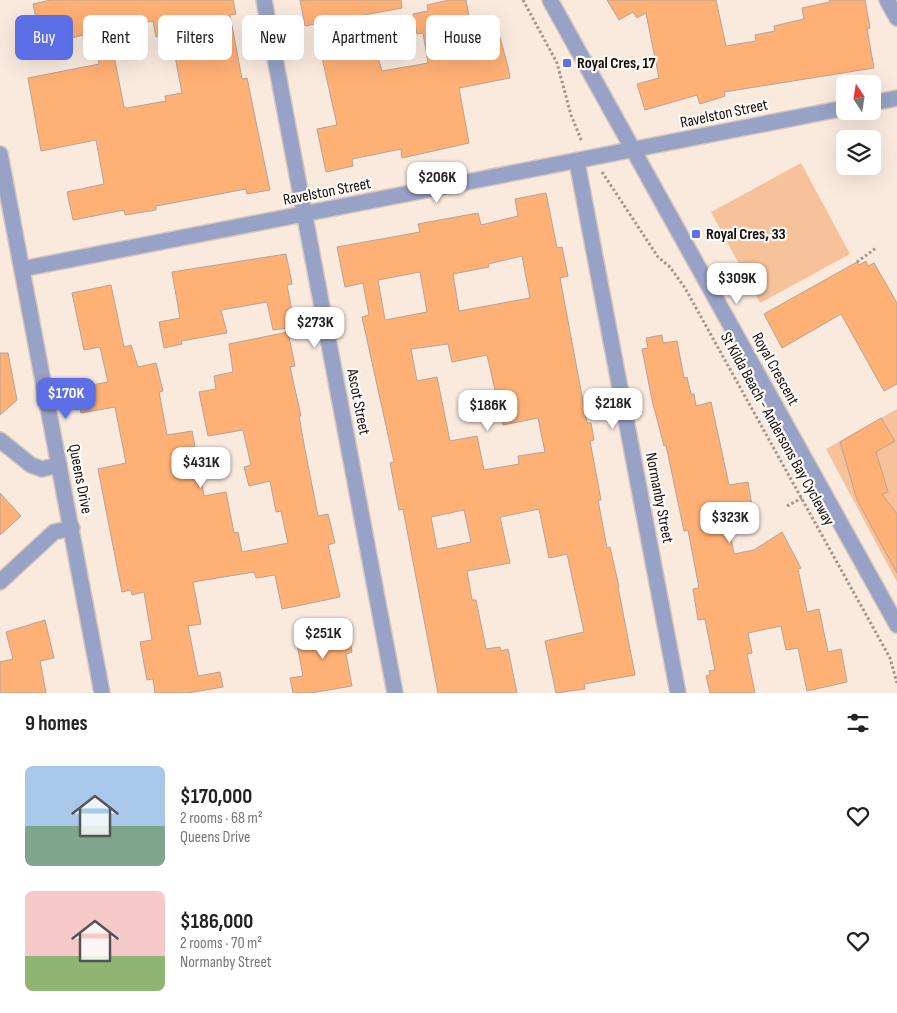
<!DOCTYPE html>
<html lang="en">
<head>
<meta charset="utf-8">
<style>
	:root { --surface:#fff; --page:#f6f6f6; --text:#222; --muted:#767676; --accent:#5c6fe6 }
	body { margin:0; font-family:"Sofia Sans Condensed",sans-serif; background:var(--page); color:var(--text); height:100vh; display:flex; flex-direction:column; font-size:19px; white-space:nowrap }
	* { box-sizing:border-box; margin:0 }
	p { font-size:16px; color:var(--muted) }
	.icon { flex:none; width:28px; height:28px; fill:none; stroke:currentColor; stroke-width:2; stroke-linecap:round; stroke-linejoin:round }
	.map { position:relative; height:693px; overflow:hidden }
	.drawer { display:flex; flex-direction:column; background:var(--surface); flex:1 }
	.drawer>* { flex:none }
	.hud { position:absolute; left:15px; top:15px; width:500px; height:45px; display:flex; gap:10px }
	.needle { width:32px; rotate:348deg }
	.fabs { position:absolute; left:836px; top:75px; display:grid; gap:10px }
	.fabs a { display:grid; place-items:center; width:45px; height:45px; border-radius:8px; background:var(--surface); box-shadow:0 5px 20px #0002; font-size:25px }
	.price { position:absolute; translate:-50% -42px; padding:0 11px; border-radius:10px; background:#fff; color:#222; font-size:16px; line-height:32px; filter:drop-shadow(0 1px 2px #0008) }
	.price::after { content:''; position:absolute; left:50%; top:30px; width:15px; height:11px; margin-left:-8px; background:inherit; clip-path:polygon(0 0,100% 0,50% 100%) }
	.price.active { background:var(--accent); color:#fff }
	ul { padding:0; list-style:none }
	li { display:flex; align-items:center; gap:15px; height:125px; padding:0 25px }
	li span { display:grid; place-items:center; flex:none; width:140px; height:100px; border-radius:8px; color:#555 }
	li>.icon { margin-inline-start:auto }
	span .icon { width:60px; height:60px; fill:#fffc; stroke-width:1 }
	li b { font-size:21px }
	h2 { display:flex; justify-content:space-between; align-items:center; height:60px; padding:0 25px; font-size:21px }
	.chip { padding:0 18px; border-radius:8px; background:var(--surface); box-shadow:0 5px 20px #0002; font-size:18px; line-height:45px }
	.chip.active { background:var(--accent); color:#fff }
	.map>svg:first-child { display:block }
	.green { fill:#f7c19a }
	.building { fill:#ffb074; stroke:#b4a49a; fill-rule:evenodd }
	.lines { fill:none; stroke-linecap:round; stroke-linejoin:round }
	.minor-casing { stroke:#d5c7bc; stroke-width:18 }
	.tertiary-casing { stroke:#d5c7bc; stroke-width:18 }
	.path { stroke:#a1958c; stroke-width:3; stroke-dasharray:2.5 2.5; stroke-linecap:butt }
	.minor { stroke:#98a2c6; stroke-width:15 }
	.tertiary { stroke:#98a2c6; stroke-width:15 }
	.poi-dot { fill:#5c6fe6; stroke:#fdfaf8; stroke-width:2 }
	.labels { text-anchor:middle; dominant-baseline:central; stroke-width:4.5; stroke-linejoin:round; paint-order:stroke }
	.poi-label { font-size:16px; font-weight:bold; fill:#140f0b; stroke:#fdfaf8; text-anchor:start }
	.street-label { font-size:16px; fill:#140f0b; stroke:#fdfaf8 }
</style>
</head>
<body>
<div class="map">
<svg width="897" height="693" viewBox="0 0 897 693">
	<rect width="100%" height="100%" fill="#faeade"/>
	<g class="green">
		<polygon points="801,163 850,254 760,303 711,212"/>
		<polygon points="897,409 897,582 826,449"/>
	</g>
	<g class="building">
		<path d="M51 0H233L236 14 230 15 242 79 247 78 270 190 247 194 246 189 156 206V210L125 215 124 210 73 220 67 192 104 184 96 140 41 151 28 78 99 64 94 33 47 43 44 32 39 33 33 4ZM153 21 156 37 171 35 182 93 165 96 166 101 127 108 124 107 109 30Z"/>
		<polygon points="300,0 401,0 402,8 305,26"/>
		<polygon points="449,0 466,0 472,32 497,26 508,67 510,78 459,88 469,143 402,158 401,149 352,159 353,166 326,172 317,129 337,125 321,53 364,44 366,59 378,57 382,71 428,63 423,33 417,34 413,14 428,11 427,5"/>
		<polygon points="607,0 716,0 726,46 756,41 755,35 775,31 774,26 804,19 802,8 830,2 829,0 865,0 870,28 867,29 874,68 724,92 725,96 700,104 697,95 645,110 637,84 659,78 646,13 637,18 633,12 619,20"/>
		<path d="M546 193 557 248 562 247 568 276 560 278 587 423H591L594 440 590 441 601 500H598L607 548 610 547 619 587H618L635 675 584 684 585 689 556 693 545 641 584 632 567 554 549 558 539 509 500 517 510 563 467 571 472 600H476L486 649 500 647 501 651 508 649 517 693H438L403 509 399 510 390 463 394 462 362 317 369 315 363 283 345 287 337 247 420 232 418 224 478 213 481 225 518 216 515 199ZM522 256 530 298 459 311 453 274 489 267 488 264ZM420 272 427 312 385 320 378 280ZM448 344 452 362 487 355 503 425 538 418 545 452 518 456 519 464 484 470 477 436 450 441 437 377 417 381 411 349ZM464 510 471 542 437 549 431 517Z"/>
		<polygon points="286,254 292,284 287,285 295,327 273,330 267,302 221,310 227,333 181,341 182,344 164,348 159,322 180,318 172,272"/>
		<polygon points="866,261 868,266 874,263 897,303 897,384 884,391 841,314 782,348 764,314 857,262 859,265"/>
		<polygon points="111,285 124,347 131,345 138,367 156,363 163,391 159,392 167,435 192,431 204,496 226,492 234,533 238,532 242,552 288,543 281,511 276,512 270,481 249,486 244,467 251,465 243,430 208,436 199,392 216,389 214,376 233,372 229,344 288,332 295,366 290,367 301,416 299,416 305,450 318,516 328,514 335,543 328,545 340,597 282,609 275,575 256,578 254,572 193,582 201,624 188,626 198,676 220,672 223,687 188,693 155,693 153,679 147,680 140,642 152,640 144,592 132,595 131,590 122,592 98,469 126,463 115,407 81,413 76,388 108,382 100,347 84,350 72,293"/>
		<polygon points="662,335 663,343 677,341 684,378 687,377 691,394 694,394 696,406 711,402 729,485 748,482 754,518 728,523 734,554 754,550 782,532 801,568 798,569 807,612 819,609 828,652 841,649 847,682 807,691 798,648 786,650 781,626 748,633 752,653 747,654 755,693 710,693 706,676 710,675 709,671 715,670 705,619 698,620 693,589 699,588 688,530 684,531 666,445 664,446 652,400 642,349 648,348 646,338"/>
		<polygon points="0,353 8,353 17,400 0,415"/>
		<polygon points="881,418 895,441 876,452 888,492 882,494 897,514 897,573 857,500 840,442"/>
		<polygon points="0,493 21,516 0,535"/>
		<polygon points="45,620 54,658 40,661 46,693 0,693 0,662 13,659 6,632"/>
		<polygon points="347,625 352,652 346,654 352,686 311,693 293,693 290,678 303,676 295,633"/>
	</g>
	<g class="lines">
		<defs>
			<g id="minor">
				<polyline points="264,0 395,693"/>
				<polyline points="550,0 897,625"/>
				<polyline points="887,0 897,18"/>
				<polyline points="872,103 897,98"/>
				<polyline points="577,162 678,693"/>
				<polyline points="22,269 845,108"/>
				<polyline points="0,440 31,465 42,469 59,465"/>
				<polyline points="0,582 54,532 72,528"/>
			</g>
			<polyline id="tertiary" points="0,154 102,693"/>
		</defs>
		<use href="#minor" class="minor-casing"/>
		<use href="#tertiary" class="tertiary-casing"/>
		<g class="path">
			<polyline points="523,0 557,63 571,115 582,142"/>
			<polyline points="602,172 658,257 670,267 685,288 890,658 897,683"/>
			<polyline points="857,262 876,248"/>
			<polyline points="787,506 802,498"/>
		</g>
		<use href="#minor" class="minor"/>
		<use href="#tertiary" class="tertiary"/>
	</g>
	<g class="poi-dot">
		<rect x="562" y="58" width="10" height="10" rx="2.5"/>
		<rect x="691" y="229" width="10" height="10" rx="2.5"/>
	</g>
	<g class="labels">
		<g class="poi-label">
			<text x="577" y="63">Royal Cres, 17</text>
			<text x="706" y="234">Royal Cres, 33</text>
		</g>
		<g class="street-label">
			<text transform="translate(724 114) rotate(-12)">Ravelston Street</text>
			<text transform="translate(327 192) rotate(-11)">Ravelston Street</text>
			<text transform="translate(775 369) rotate(61)">Royal Crescent</text>
			<text transform="translate(358 402) rotate(79)">Ascot Street</text>
			<text transform="translate(777 429) rotate(61)">St Kilda Beach - Andersons Bay Cycleway</text>
			<text transform="translate(80 479) rotate(79)">Queens Drive</text>
			<text transform="translate(659 498) rotate(79)">Normanby Street</text>
		</g>
	</g>
</svg>
<div class="fabs">
<a><svg class="needle" viewBox="-14 -14 28 28"><path d="M0-13l5 13h-10z" fill="#e53935"/><path d="M0 13l5-13h-10z" fill="#767676"/></svg></a>
<a><svg class="icon" aria-label="layers" viewBox="0 0 24 24"><path d="M12 4l9 5-9 5-9-5zM3 14l9 5 9-5"/></svg></a>
</div>
<b class="price" style="left:437px;top:204px">$206K</b>
<b class="price" style="left:737px;top:305px">$309K</b>
<b class="price" style="left:315px;top:349px">$273K</b>
<b class="price active" style="left:66px;top:420px">$170K</b>
<b class="price" style="left:613px;top:430px">$218K</b>
<b class="price" style="left:488px;top:432px">$186K</b>
<b class="price" style="left:201px;top:489px">$431K</b>
<b class="price" style="left:730px;top:544px">$323K</b>
<b class="price" style="left:323px;top:660px">$251K</b>
<div class="hud">
<a class="chip active">Buy</a>
<a class="chip">Rent</a>
<a class="chip">Filters</a>
<a class="chip">New</a>
<a class="chip">Apartment</a>
<a class="chip">House</a>
</div>
</div>
<section class="drawer">
<h2>9 homes<svg class="icon" aria-label="filters" viewBox="0 0 24 24"><path d="M4 7h16M4 17h16"/><circle cx="9" cy="7" r="2"/><circle cx="15" cy="17" r="2"/></svg></h2>
<ul>
<li><span style="background:linear-gradient(#a9c7e8 60%,#7fa58c 0)"><svg class="icon" aria-label="home" viewBox="0 0 24 24"><path d="M3 11l9-7 9 7M6 9v11h12V9"/></svg></span><div><b>$170,000</b><p>2 rooms · 68 m²</p><p>Queens Drive</p></div><svg class="icon" aria-label="heart" viewBox="0 0 24 24"><path d="M12 20l-8-8c-3-5 5-10 8-4 3-6 11-1 8 4z"/></svg></li>
<li><span style="background:linear-gradient(#f6c9c9 65%,#8fb573 0)"><svg class="icon" aria-label="home" viewBox="0 0 24 24"><path d="M3 11l9-7 9 7M6 9v11h12V9"/></svg></span><div><b>$186,000</b><p>2 rooms · 70 m²</p><p>Normanby Street</p></div><svg class="icon" aria-label="heart" viewBox="0 0 24 24"><path d="M12 20l-8-8c-3-5 5-10 8-4 3-6 11-1 8 4z"/></svg></li>
</ul>
</section>
</body>
</html>
